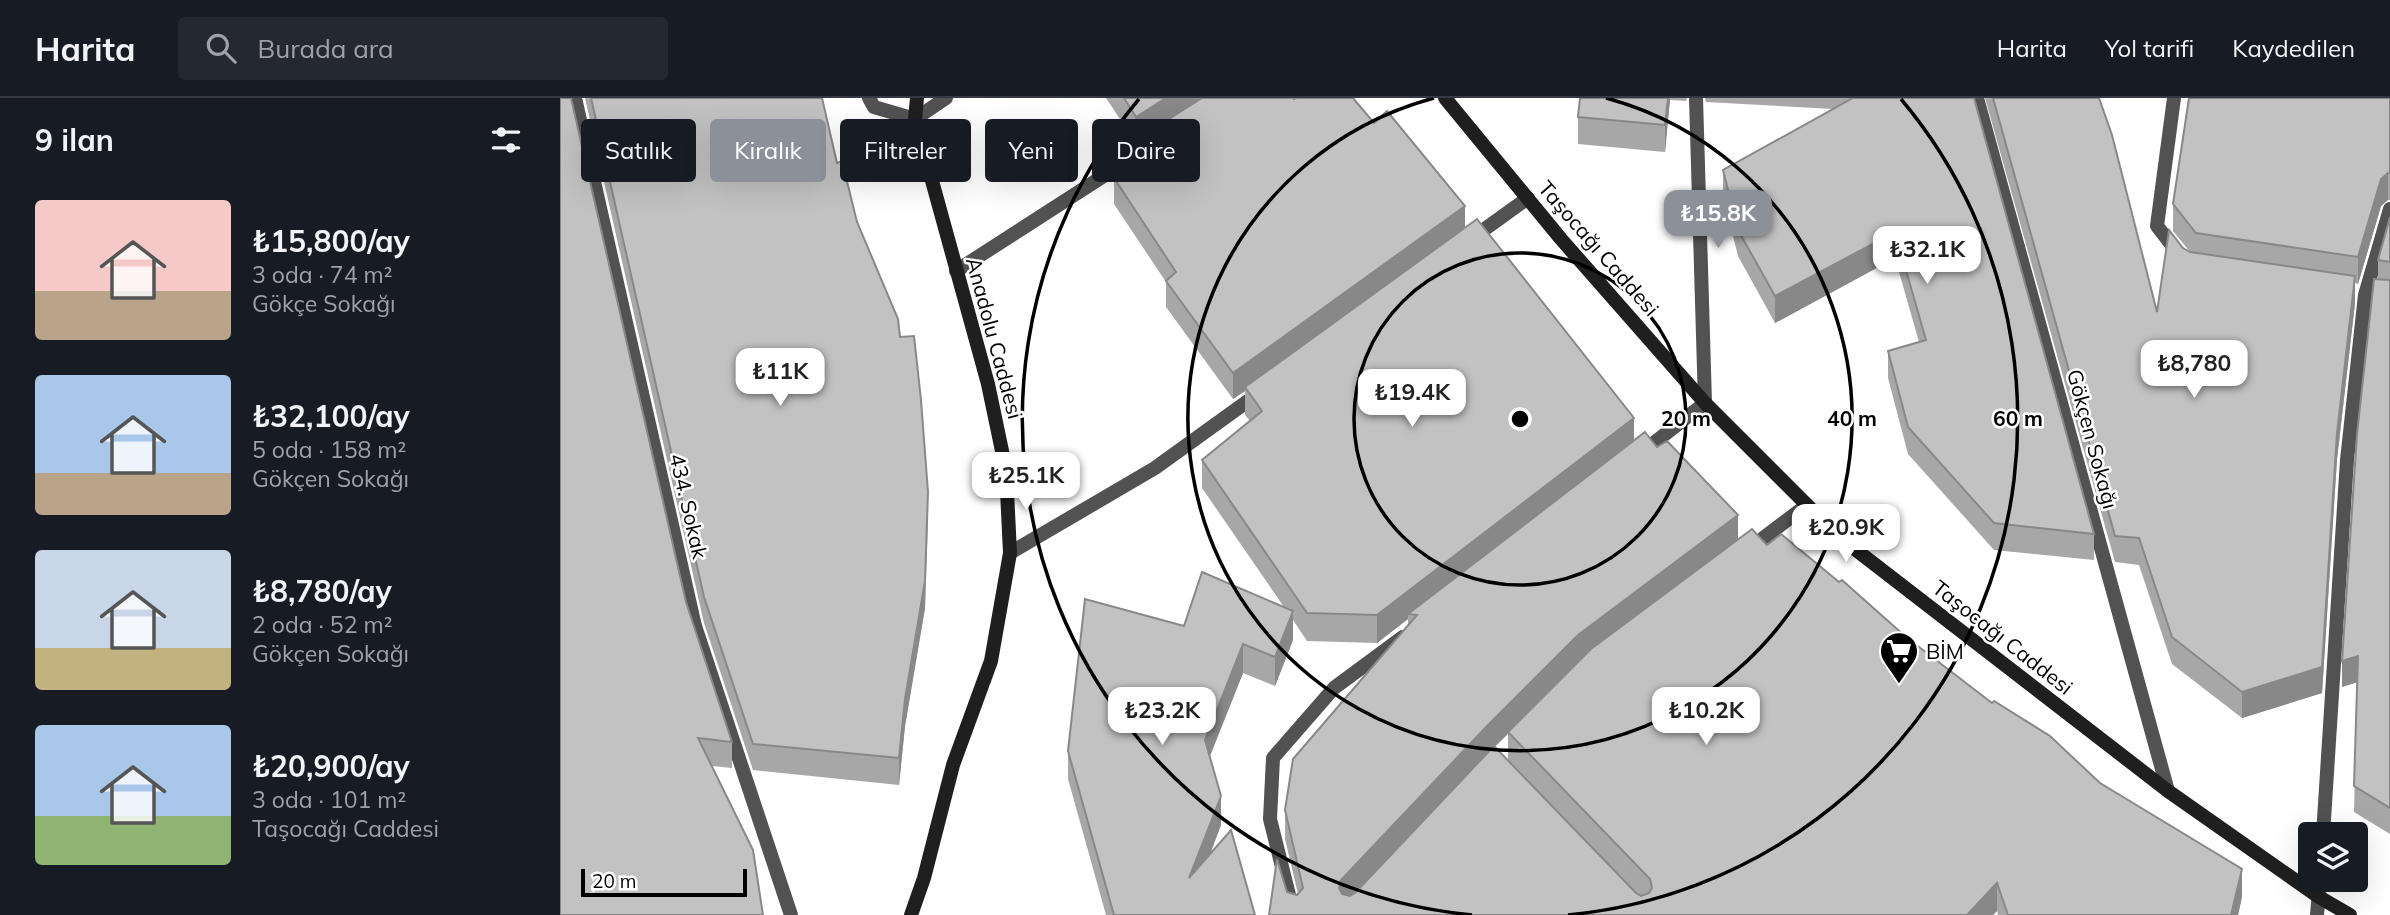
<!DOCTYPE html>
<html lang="tr">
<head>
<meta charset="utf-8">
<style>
	:root { --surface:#171b24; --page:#242831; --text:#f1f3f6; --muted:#9ea1a6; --line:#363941; --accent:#8c9099 }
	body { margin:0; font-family:Mulish,sans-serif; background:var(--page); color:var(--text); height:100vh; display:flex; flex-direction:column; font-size:26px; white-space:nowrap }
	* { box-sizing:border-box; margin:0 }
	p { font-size:23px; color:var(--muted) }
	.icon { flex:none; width:38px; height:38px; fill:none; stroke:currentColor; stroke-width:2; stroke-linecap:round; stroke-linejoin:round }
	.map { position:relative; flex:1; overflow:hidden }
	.details { display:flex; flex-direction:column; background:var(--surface); width:560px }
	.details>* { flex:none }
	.top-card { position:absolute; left:21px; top:21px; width:665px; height:63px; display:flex; gap:14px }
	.buttons { position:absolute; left:1738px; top:724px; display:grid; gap:14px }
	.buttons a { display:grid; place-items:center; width:70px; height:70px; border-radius:7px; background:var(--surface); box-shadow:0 7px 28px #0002; font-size:35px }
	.scale { position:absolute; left:21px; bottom:18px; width:166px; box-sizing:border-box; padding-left:7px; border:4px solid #000; border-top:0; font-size:19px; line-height:24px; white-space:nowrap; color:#000; -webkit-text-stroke:5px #fff; paint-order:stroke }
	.price { position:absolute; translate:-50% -60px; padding:0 16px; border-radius:14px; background:#fff; color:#222; font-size:23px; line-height:46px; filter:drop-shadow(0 2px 4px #0008) }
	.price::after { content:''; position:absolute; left:50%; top:42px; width:21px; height:16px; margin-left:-10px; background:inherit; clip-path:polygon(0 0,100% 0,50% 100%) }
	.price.on { background:var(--accent); color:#fff }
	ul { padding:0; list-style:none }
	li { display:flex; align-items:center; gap:21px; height:175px; padding:0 35px }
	li span { display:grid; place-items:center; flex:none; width:196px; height:140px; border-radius:7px; color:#555 }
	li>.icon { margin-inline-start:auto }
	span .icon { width:84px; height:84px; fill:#fffc; stroke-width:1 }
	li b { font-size:30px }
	h2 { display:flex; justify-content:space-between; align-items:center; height:84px; padding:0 35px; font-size:30px }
	.tag { padding:0 24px; border-radius:7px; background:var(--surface); box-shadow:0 7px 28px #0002; font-size:24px; line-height:63px }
	.tag.on { background:var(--accent); color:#fff }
	header { display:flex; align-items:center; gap:42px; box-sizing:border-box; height:98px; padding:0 35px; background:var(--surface); border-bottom:2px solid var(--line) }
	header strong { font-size:33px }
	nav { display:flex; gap:38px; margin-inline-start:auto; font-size:24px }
	.search { width:490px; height:63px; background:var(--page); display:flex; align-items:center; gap:18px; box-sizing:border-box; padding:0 24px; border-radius:7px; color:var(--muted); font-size:26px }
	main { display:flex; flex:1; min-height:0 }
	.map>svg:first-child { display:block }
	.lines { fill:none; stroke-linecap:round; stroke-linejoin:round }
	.minor { stroke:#525252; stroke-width:14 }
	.secondary { stroke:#1f1f1f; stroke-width:14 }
	.wall { fill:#a7a7a7; fill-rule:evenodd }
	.shaded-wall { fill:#888 }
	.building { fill:#c2c2c2; stroke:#888; stroke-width:2 }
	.ring { fill:none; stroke:#000; stroke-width:3.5 }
	.labels { text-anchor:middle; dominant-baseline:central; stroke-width:5; stroke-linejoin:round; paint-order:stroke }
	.street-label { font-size:21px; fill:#000; stroke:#fff }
	.poi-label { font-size:21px; fill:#000; stroke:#fff; text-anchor:start }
	.centre { fill:#000; stroke:#fff; stroke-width:3.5 }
	.ring-label { font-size:21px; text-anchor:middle; font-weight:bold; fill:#000; stroke:#fff; stroke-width:5; stroke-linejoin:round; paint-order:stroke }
</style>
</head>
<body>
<header>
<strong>Harita</strong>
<div class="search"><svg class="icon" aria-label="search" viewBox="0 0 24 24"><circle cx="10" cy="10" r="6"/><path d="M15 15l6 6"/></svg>Burada ara</div>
<nav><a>Harita</a><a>Yol tarifi</a><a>Kaydedilen</a></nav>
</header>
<main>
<section class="details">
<h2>9 ilan<svg class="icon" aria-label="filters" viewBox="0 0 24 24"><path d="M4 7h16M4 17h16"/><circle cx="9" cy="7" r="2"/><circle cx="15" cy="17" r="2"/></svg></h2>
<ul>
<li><span style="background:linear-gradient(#f6c9c9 65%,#b9a48a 0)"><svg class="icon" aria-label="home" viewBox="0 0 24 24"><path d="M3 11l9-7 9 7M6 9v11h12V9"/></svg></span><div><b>₺15,800/ay</b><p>3 oda · 74 m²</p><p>Gökçe Sokağı</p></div></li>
<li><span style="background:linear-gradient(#a9c7e8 70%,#b9a48a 0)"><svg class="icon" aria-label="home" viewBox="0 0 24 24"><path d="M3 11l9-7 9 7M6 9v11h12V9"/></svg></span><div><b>₺32,100/ay</b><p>5 oda · 158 m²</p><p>Gökçen Sokağı</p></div></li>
<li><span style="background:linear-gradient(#c9d6e8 70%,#c2b280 0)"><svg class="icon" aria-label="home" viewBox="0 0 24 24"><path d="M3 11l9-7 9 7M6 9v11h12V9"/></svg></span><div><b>₺8,780/ay</b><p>2 oda · 52 m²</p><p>Gökçen Sokağı</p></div></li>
<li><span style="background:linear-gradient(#a9c7e8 65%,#8fb573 0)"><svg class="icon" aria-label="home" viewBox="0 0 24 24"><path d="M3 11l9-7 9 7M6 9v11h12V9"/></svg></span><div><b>₺20,900/ay</b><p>3 oda · 101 m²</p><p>Taşocağı Caddesi</p></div></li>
</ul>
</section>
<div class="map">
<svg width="1830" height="817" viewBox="0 0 1830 817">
	<rect width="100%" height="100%" fill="#fff"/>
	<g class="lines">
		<g class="minor">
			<polyline points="15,0 135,528 231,817"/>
			<polyline points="309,0 314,9 355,21 386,0"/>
			<polyline points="1417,0 1608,693"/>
			<polyline points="1614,0 1597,128 1618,155"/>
			<polyline points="911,141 968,100"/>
			<polyline points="396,173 601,41"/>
			<polyline points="1081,355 1145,305 1136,0"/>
			<polyline points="1186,453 1247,407"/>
			<polyline points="450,455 595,370 699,295"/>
			<polyline points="1763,737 1787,362 1805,197 1830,111"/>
			<polyline points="734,817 710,721 713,660 774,590 843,539"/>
			<polyline points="1757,817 1760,782"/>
		</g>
		<g class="secondary">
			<polyline points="885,0 1001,141 1145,305 1278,438 1608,693 1759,799 1790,817"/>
			<polyline points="351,817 364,780 393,667 431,563 450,455 446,372 428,286 355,21 357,0"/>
		</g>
	</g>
	<g class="wall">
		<polygon points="25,0 262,0 277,65 297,124 340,239 368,421 365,510 345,628 339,687 193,672 144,525"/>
		<path d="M546 0H733L814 25 905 130 1074 343 1097 349 1178 441 1207 447 1346 539 1432 605 1540 685 1682 799 1678 817H1438L1437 813 1433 817H709L727 794 737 797 738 796 725 741V712L848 527V521L817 545 747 543 733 522V542L715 588 683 575 650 658 661 727 650 757 695 817H546L508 681V653L624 528 724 509 642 390V362L690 323 685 317V293L673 301 606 209V184L554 106V80L587 53V38L576 45ZM948 636V662L935 649Z"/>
		<polygon points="1020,0 1127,0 1126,3 1110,2 1105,54 1018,46 1018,19"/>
		<polygon points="1145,0 1414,0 1534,436 1534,462 1434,452 1348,356 1328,280 1328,253 1359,244 1335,160 1215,225 1178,158 1163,98 1163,72 1273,11 1146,4"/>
		<polygon points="1425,0 1539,0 1597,214 1623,150 1630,154 1613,133 1613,106 1830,0 1830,102 1828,102 1821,108 1798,186 1795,185 1795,205 1777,361 1762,595 1682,620 1612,566 1579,467 1555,464"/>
		<polygon points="1830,119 1830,736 1794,714 1797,584 1782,589 1818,181 1818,162"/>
		<polygon points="126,504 172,644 172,670 152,668 0,817"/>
	</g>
	<g class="shaded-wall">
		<polygon points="606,0 646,0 587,35 587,38 576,45 576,19"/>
		<polygon points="1108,0 1110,0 1105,54 1105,27"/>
		<polygon points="1828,75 1828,102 1821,108 1798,186 1798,159 1821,81"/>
		<polygon points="905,108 905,134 685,289 685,293 673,301 673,275"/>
		<polygon points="1335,134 1335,160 1215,225 1215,198"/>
		<polygon points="1795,178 1795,205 1777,361 1762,595 1682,620 1682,594 1777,335"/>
		<polygon points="1074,320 1074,348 848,516 848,521 817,545 817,517"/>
		<polygon points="368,394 365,510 345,628 339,687 339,660 345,601"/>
		<polygon points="1178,417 1178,446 1018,566 927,656 781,810 779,790 781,782 927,628 1018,537"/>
		<polygon points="733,513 733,542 715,588 715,559"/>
		<polygon points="683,546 683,575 645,670 645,642"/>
		<polygon points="1798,558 1798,584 1782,589 1782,563"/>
		<polygon points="661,698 661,727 629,809 629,780"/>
		<polygon points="1682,771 1682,799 1678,817 1671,817"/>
		<polygon points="1437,785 1437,813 1433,817 1407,817"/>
	</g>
	<g class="building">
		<polygon points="0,0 11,0 126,504 172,644 138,640 193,752 203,817 0,817"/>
		<polygon points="31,0 262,0 277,65 282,63 297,124 338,221 340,239 354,238 361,302 368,394 365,483 345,601 339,660 193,646 144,499"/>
		<polygon points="564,0 606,0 576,19"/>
		<polygon points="642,0 733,0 734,1 736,0 793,0 814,25 827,13 905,108 673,275 606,183 616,174 554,80 595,46 587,35"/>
		<polygon points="1020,0 1108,0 1105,27 1018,19"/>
		<polygon points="1293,0 1414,0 1534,436 1434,425 1348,329 1328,253 1366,242 1335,134 1215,198 1178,132 1163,72"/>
		<polygon points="1433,0 1539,0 1552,37 1597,214 1609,132 1623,150 1630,154 1795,178 1777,335 1762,569 1682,594 1612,539 1579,440 1555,438"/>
		<polygon points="1629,0 1830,0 1830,75 1828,75 1821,81 1798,159 1636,135 1613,106"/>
		<polygon points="1830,119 1830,164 1818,162"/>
		<polygon points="917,121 1074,320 817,517 747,515 642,362 702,313 685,289"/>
		<polygon points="1814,181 1830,182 1830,710 1794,688 1798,558 1782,563 1797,336"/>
		<polygon points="1085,334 1097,349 1107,343 1178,417 1018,537 927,628 781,782 779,790 782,796 790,798 795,795 934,648 1076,795 1081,798 1089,795 1092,790 1090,781 948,634 1031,551 1192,431 1207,447 1221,436 1279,484 1282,482 1346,539 1432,605 1434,603 1490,638 1540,685 1682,771 1671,817 1448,817 1437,785 1407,817 709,817 717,761 727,794 737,797 743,790 725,712 733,661 857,517 848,516"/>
		<polygon points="642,474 733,513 715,559 683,546 645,642 661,698 629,780 671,732 695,817 554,817 508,653 525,501 624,528"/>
	</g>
	<g class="ring">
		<circle cx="960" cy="321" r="166"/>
		<path d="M1046 0A332 332 0 1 1 874 0"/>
		<path d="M912 817A498 498 0 0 1 579 1M1341 1A498 498 0 0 1 1008 817"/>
	</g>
	<defs>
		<symbol id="supermarket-pin" viewBox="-11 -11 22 30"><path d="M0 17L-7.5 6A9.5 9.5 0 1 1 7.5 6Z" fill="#000" stroke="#fff"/><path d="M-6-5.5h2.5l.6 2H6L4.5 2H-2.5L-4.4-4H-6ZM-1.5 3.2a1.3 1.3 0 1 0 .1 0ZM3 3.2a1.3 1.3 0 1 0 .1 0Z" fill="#fff"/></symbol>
	</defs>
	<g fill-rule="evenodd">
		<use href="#supermarket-pin" x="1317" y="531" width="44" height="60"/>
	</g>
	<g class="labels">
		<g class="street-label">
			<text transform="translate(1039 150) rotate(49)">Taşocağı Caddesi</text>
			<text transform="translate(435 240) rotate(75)">Anadolu Caddesi</text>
			<text transform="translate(1533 341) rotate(75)">Gökçen Sokağı</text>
			<text transform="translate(129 408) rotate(77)">434. Sokak</text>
			<text transform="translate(1443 539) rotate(38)">Taşocağı Caddesi</text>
		</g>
		<g class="poi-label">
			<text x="1366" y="553">BİM</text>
		</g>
	</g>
	<circle cx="960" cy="321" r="10" class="centre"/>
	<g class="ring-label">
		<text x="1126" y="328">20 m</text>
		<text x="1292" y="328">40 m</text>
		<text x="1458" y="328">60 m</text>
	</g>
</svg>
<div class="buttons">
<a><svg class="icon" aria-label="layers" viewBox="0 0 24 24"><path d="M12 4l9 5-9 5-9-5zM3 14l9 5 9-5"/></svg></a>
</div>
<div class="scale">20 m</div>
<b class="price on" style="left:1158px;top:152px">₺15.8K</b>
<b class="price" style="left:1367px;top:188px">₺32.1K</b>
<b class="price" style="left:1634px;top:302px">₺8,780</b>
<b class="price" style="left:220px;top:310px">₺11K</b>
<b class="price" style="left:852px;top:331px">₺19.4K</b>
<b class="price" style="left:466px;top:414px">₺25.1K</b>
<b class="price" style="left:1286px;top:466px">₺20.9K</b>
<b class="price" style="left:602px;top:649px">₺23.2K</b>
<b class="price" style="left:1146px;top:649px">₺10.2K</b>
<div class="top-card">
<a class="tag">Satılık</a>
<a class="tag on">Kiralık</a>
<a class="tag">Filtreler</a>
<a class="tag">Yeni</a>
<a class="tag">Daire</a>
</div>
</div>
</main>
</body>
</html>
